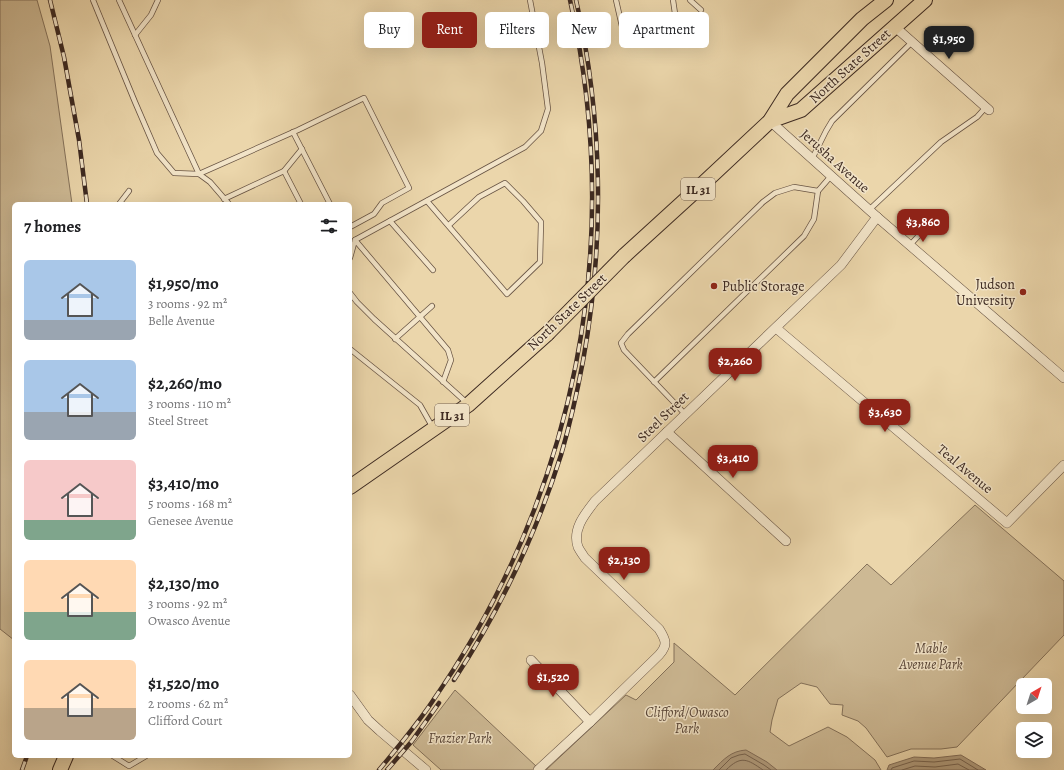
<!DOCTYPE html>
<html lang="en">
<head>
<meta charset="utf-8">
<style>
	:root { --surface:#fff; --page:#f2f2f2; --text:#202124; --muted:#757577; --accent:#8f2418 }
	body { margin:0; font-family:Alegreya,serif; background:var(--page); color:var(--text); height:100vh; display:flex; flex-direction:column; font-size:15px; white-space:nowrap }
	* { box-sizing:border-box; margin:0 }
	p { font-size:13px; color:var(--muted) }
	.icon { flex:none; width:22px; height:22px; fill:none; stroke:currentColor; stroke-width:2; stroke-linecap:round; stroke-linejoin:round }
	.map { position:relative; flex:1; overflow:hidden }
	.panel { position:absolute; left:12px; top:202px; width:340px; height:556px; display:flex; flex-direction:column; background:var(--surface); border-radius:6px; box-shadow:0 4px 16px #0002 }
	.panel>* { flex:none }
	.guide { position:absolute; left:364px; top:12px; width:380px; height:36px; display:flex; gap:8px }
	.needle { width:26px; rotate:39deg }
	.tools { position:absolute; left:1016px; top:678px; display:grid; gap:8px }
	.tools a { display:grid; place-items:center; width:36px; height:36px; border-radius:6px; background:var(--surface); box-shadow:0 4px 16px #0002; font-size:20px }
	.price { position:absolute; translate:-50% -34px; padding:0 9px; border-radius:8px; background:var(--accent); color:#fff; font-size:13px; line-height:26px; filter:drop-shadow(0 1px 2px #0008) }
	.price::after { content:''; position:absolute; left:50%; top:24px; width:12px; height:9px; margin-left:-6px; background:inherit; clip-path:polygon(0 0,100% 0,50% 100%) }
	.price.active { background:#222; color:#fff }
	ul { padding:0; list-style:none }
	li { display:flex; align-items:center; gap:12px; height:100px; padding:0 12px }
	li span { display:grid; place-items:center; flex:none; width:112px; height:80px; border-radius:6px; color:#555 }
	li>.icon { margin-inline-start:auto }
	span .icon { width:48px; height:48px; fill:#fffc; stroke-width:1 }
	li b { font-size:17px }
	h2 { display:flex; justify-content:space-between; align-items:center; height:48px; padding:0 12px; font-size:17px }
	.pill { padding:0 14px; border-radius:6px; background:var(--surface); box-shadow:0 4px 16px #0002; font-size:14px; line-height:36px }
	.pill.active { background:var(--accent); color:#fff }
	.map>svg:first-child { display:block }
	.green { fill:#cdb994; stroke:#84715a }
	.water { fill:#b09b7c; stroke:#826d58 }
	.lines { fill:none; stroke-linecap:round; stroke-linejoin:round }
	.shore { stroke:#76624e; stroke-width:1 }
	.lane-casing { stroke:#685444; stroke-width:6 }
	.street-casing { stroke:#685444; stroke-width:10 }
	.primary-casing { stroke:#3c2921; stroke-width:16 }
	.lane { stroke:#f2e4c8; stroke-width:4.5 }
	.street { stroke:#f2e4c8; stroke-width:9 }
	.primary { stroke:#ebd6ab; stroke-width:14 }
	.rail-casing { stroke:#3c2921; stroke-width:4.5 }
	.rail { stroke:#f2e4c8; stroke-width:3; stroke-dasharray:9; stroke-linecap:butt }
	.primary-bridge-casing { stroke:#3c2921; stroke-width:16; stroke-linecap:butt }
	.primary-bridge { stroke:#ebd6ab; stroke-width:14 }
	.poi-dot { fill:#8f2418; stroke:#f2e4c8; stroke-width:1.5 }
	.labels { text-anchor:middle; dominant-baseline:central; stroke-width:3; stroke-linejoin:round; paint-order:stroke }
	.shield { fill:#f2e4c8; stroke:#736153; stroke-width:1 }
	.shield-label { font-size:13px; font-weight:bold; fill:#3c2921 }
	.street-label { font-size:14px; fill:#3c2921; stroke:#f2e4c8 }
	.poi-label { font-size:14px; fill:#3c2921; stroke:#f2e4c8; text-anchor:end }
	.park-label { font-size:14px; font-style:italic; fill:#594638; stroke:#f2e4c8 }
</style>
</head>
<body>
<div class="map">
<svg width="1064" height="770" viewBox="0 0 1064 770">
	<rect width="100%" height="100%" fill="#ebd6ab"/>
	<filter id="stains"><feTurbulence type="fractalNoise" baseFrequency=".005" numOctaves="4"/><feColorMatrix values="0 0 0 0 .2 0 0 0 0 .09 0 0 0 0 .02 0 0 0 .5 -.17"/></filter>
	<radialGradient id="worn" r=".72"><stop offset=".6" stop-color="#630" stop-opacity="0"/><stop offset="1" stop-color="#630" stop-opacity=".3"/></radialGradient>
	<g class="green">
		<polygon points="0,0 37,0 50,46 72,204 14,204 14,640 0,629"/>
		<polygon points="975,505 1064,581 1064,635 957,747 941,749 911,749 887,757 866,728 858,721 842,715 843,705 830,704 817,687 801,683 778,699 772,720 770,732 789,746 828,727 847,737 875,760 881,770 546,770 626,695 636,700 674,662 674,643 735,695 867,564 891,585"/>
		<polygon points="455,690 537,767 534,770 441,770 413,745"/>
	</g>
	<g class="water">
		<path d="M746 750 767 762 777 770H713C724 759 731 751 746 750Z"/>
		<polygon points="961,755 986,770 887,770 889,765 914,757 934,758"/>
	</g>
	<g class="lines">
		<g class="shore">
			<polyline points="719,770 731,758 739,755 745,754 764,765 771,770"/>
			<path d="M726 770C741 755 747 759 763 770"/>
			<polyline points="891,770 892,768 914,761 934,762 960,759 978,770"/>
			<polyline points="902,770 915,766 935,767 958,764 969,770"/>
		</g>
		<defs>
			<g id="lane">
				<polyline points="93,0 135,102 157,153 174,173 199,174 298,130 364,98 409,188 382,203 374,214 350,227"/>
				<polyline points="119,0 199,174 210,182 229,204"/>
				<polyline points="616,0 626,44 678,34 673,0"/>
				<polyline points="690,0 701,10"/>
				<polyline points="135,35 151,15 158,0"/>
				<polyline points="293,132 330,204"/>
				<polyline points="812,159 826,131 832,121 912,42"/>
				<polyline points="284,171 301,204"/>
				<polyline points="224,199 284,171 302,149"/>
				<polyline points="427,201 507,294 540,262 541,222 523,201 505,183 479,197 449,225"/>
				<polyline points="119,204 129,191"/>
				<polyline points="869,210 941,142 977,117 986,107"/>
				<polyline points="390,221 433,270"/>
				<polyline points="355,240 448,350 451,360 443,382"/>
				<polyline points="910,245 937,216"/>
				<polyline points="350,258 355,240 525,147 541,131 548,109 542,63 530,0"/>
				<polyline points="350,293 357,302 374,319 467,403"/>
				<polyline points="395,339 432,306"/>
				<polyline points="350,349 420,405 433,428"/>
				<polyline points="654,382 804,236 814,219 818,191 831,176"/>
				<polyline points="685,414 624,350 621,343 628,334 763,202 775,193 794,187 818,191"/>
				<polyline points="113,756 129,766 146,756"/>
			</g>
			<g id="street">
				<polyline points="894,26 989,110"/>
				<polyline points="770,121 877,217 1064,378"/>
				<polyline points="776,328 1007,523 1064,465"/>
				<polyline points="667,432 786,541"/>
				<polyline points="531,660 590,722"/>
				<polyline points="350,695 368,720 380,731 426,770"/>
				<path d="M538 770 590 722 659 655C668 645 666 640 659 629L585 558C583 555 580 551 578 547 572 529 585 514 595 501L841 265 877 217"/>
			</g>
			<g id="primary">
				<polyline points="770,121 801,110 925,0"/>
				<polyline points="624,256 692,194 770,121 787,94 862,19 886,0"/>
				<polyline points="350,487 468,405 547,334"/>
				<polyline points="60,770 66,756"/>
			</g>
		</defs>
		<use href="#lane" class="lane-casing"/>
		<use href="#street" class="street-casing"/>
		<use href="#primary" class="primary-casing"/>
		<use href="#lane" class="lane"/>
		<use href="#street" class="street"/>
		<use href="#primary" class="primary"/>
		<defs>
			<g id="rail">
				<polyline points="50,0 64,57 79,140 87,204"/>
				<path d="M454 680C500 610 536 534 561 455 570 424 577 393 583 361 605 242 603 118 576 0"/>
				<polyline points="22,770 27,756"/>
				<path d="M379 770C397 748 416 726 432 702 576 495 625 246 570 0"/>
				<polyline points="387,770 412,741 439,703"/>
			</g>
		</defs>
		<use href="#rail" class="rail-casing"/>
		<use href="#rail" class="rail"/>
		<defs>
			<polyline id="primary-bridge" points="547,334 624,256"/>
		</defs>
		<use href="#primary-bridge" class="primary-bridge-casing"/>
		<use href="#primary-bridge" class="primary-bridge"/>
	</g>
	<g class="poi-dot">
		<circle cx="714" cy="286" r="4"/>
		<circle cx="1023" cy="292" r="4"/>
	</g>
	<g class="labels">
		<g class="shield">
			<rect x="681" y="178" width="34" height="22" rx="3"/>
			<rect x="435" y="404" width="34" height="22" rx="3"/>
		</g>
		<g class="shield-label">
			<text x="698" y="189">IL 31</text>
			<text x="452" y="415">IL 31</text>
		</g>
		<g class="street-label">
			<text transform="translate(850 66) rotate(-42)">North State Street</text>
			<text transform="translate(835 161) rotate(42)">Jerusha Avenue</text>
			<text transform="translate(567 312) rotate(-44)">North State Street</text>
			<text transform="translate(663 417) rotate(-44)">Steel Street</text>
			<text transform="translate(965 469) rotate(40)">Teal Avenue</text>
		</g>
		<g class="poi-label">
			<text x="1015" y="284">Judson<tspan x="1015" dy="16">University</tspan></text>
			<text x="722" y="286" text-anchor="start">Public Storage</text>
		</g>
		<g class="park-label">
			<text x="931" y="648">Mable<tspan x="931" dy="16">Avenue Park</tspan></text>
			<text x="687" y="712">Clifford/Owasco<tspan x="687" dy="16">Park</tspan></text>
			<text x="460" y="738">Frazier Park</text>
		</g>
	</g>
	<rect width="100%" height="100%" filter="url(#stains)"/>
	<rect width="100%" height="100%" fill="url(#worn)"/>
</svg>
<div class="tools">
<a><svg class="needle" viewBox="-14 -14 28 28"><path d="M0-13l5 13h-10z" fill="#e53935"/><path d="M0 13l5-13h-10z" fill="#757577"/></svg></a>
<a><svg class="icon" aria-label="layers" viewBox="0 0 24 24"><path d="M12 4l9 5-9 5-9-5zM3 14l9 5 9-5"/></svg></a>
</div>
<b class="price active" style="left:949px;top:60px">$1,950</b>
<b class="price" style="left:923px;top:243px">$3,860</b>
<b class="price" style="left:735px;top:382px">$2,260</b>
<b class="price" style="left:885px;top:433px">$3,630</b>
<b class="price" style="left:733px;top:479px">$3,410</b>
<b class="price" style="left:624px;top:581px">$2,130</b>
<b class="price" style="left:553px;top:698px">$1,520</b>
<div class="guide">
<a class="pill">Buy</a>
<a class="pill active">Rent</a>
<a class="pill">Filters</a>
<a class="pill">New</a>
<a class="pill">Apartment</a>
</div>
<section class="panel">
<h2>7 homes<svg class="icon" aria-label="filters" viewBox="0 0 24 24"><path d="M4 7h16M4 17h16"/><circle cx="9" cy="7" r="2"/><circle cx="15" cy="17" r="2"/></svg></h2>
<ul>
<li><span style="background:linear-gradient(#a9c7e8 75%,#9aa5b1 0)"><svg class="icon" aria-label="home" viewBox="0 0 24 24"><path d="M3 11l9-7 9 7M6 9v11h12V9"/></svg></span><div><b>$1,950/mo</b><p>3 rooms · 92 m²</p><p>Belle Avenue</p></div></li>
<li><span style="background:linear-gradient(#a9c7e8 65%,#9aa5b1 0)"><svg class="icon" aria-label="home" viewBox="0 0 24 24"><path d="M3 11l9-7 9 7M6 9v11h12V9"/></svg></span><div><b>$2,260/mo</b><p>3 rooms · 110 m²</p><p>Steel Street</p></div></li>
<li><span style="background:linear-gradient(#f6c9c9 75%,#7fa58c 0)"><svg class="icon" aria-label="home" viewBox="0 0 24 24"><path d="M3 11l9-7 9 7M6 9v11h12V9"/></svg></span><div><b>$3,410/mo</b><p>5 rooms · 168 m²</p><p>Genesee Avenue</p></div></li>
<li><span style="background:linear-gradient(#ffd9b3 65%,#7fa58c 0)"><svg class="icon" aria-label="home" viewBox="0 0 24 24"><path d="M3 11l9-7 9 7M6 9v11h12V9"/></svg></span><div><b>$2,130/mo</b><p>3 rooms · 92 m²</p><p>Owasco Avenue</p></div></li>
<li><span style="background:linear-gradient(#ffd9b3 60%,#b9a48a 0)"><svg class="icon" aria-label="home" viewBox="0 0 24 24"><path d="M3 11l9-7 9 7M6 9v11h12V9"/></svg></span><div><b>$1,520/mo</b><p>2 rooms · 62 m²</p><p>Clifford Court</p></div></li>
</ul>
</section>
</div>
</body>
</html>
